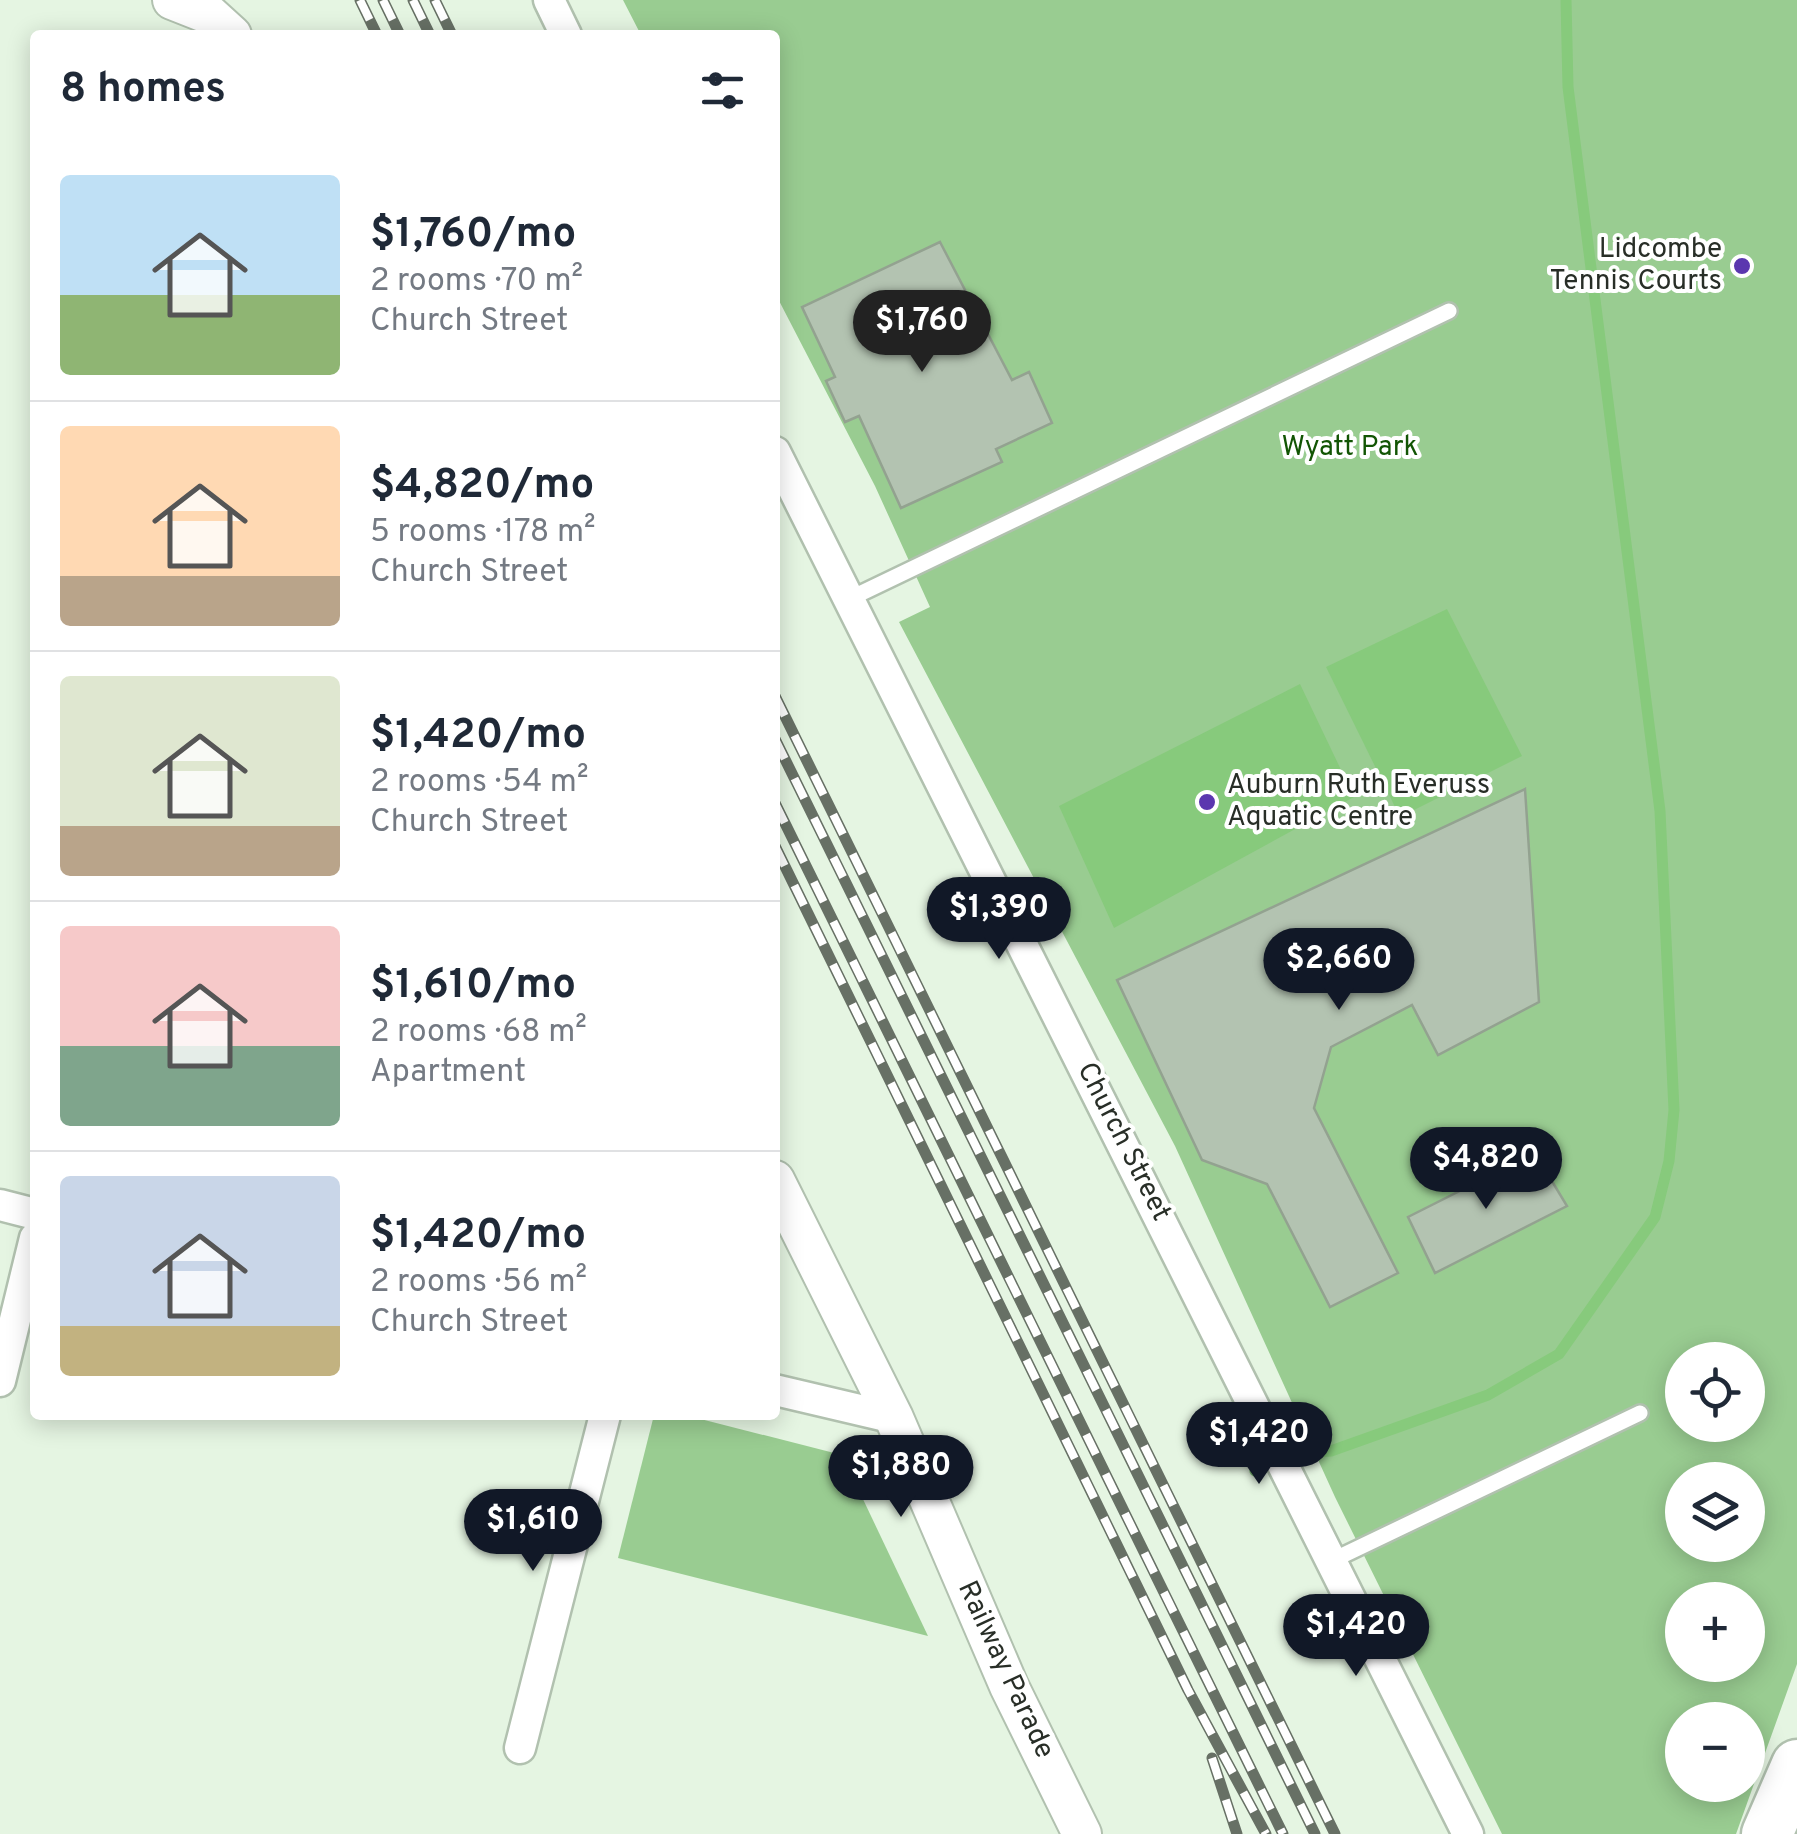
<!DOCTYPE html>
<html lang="en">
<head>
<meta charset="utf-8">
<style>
	:root { --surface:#fff; --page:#f6f6f7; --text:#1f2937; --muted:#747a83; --line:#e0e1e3; --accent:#111827 }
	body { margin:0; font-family:Overpass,sans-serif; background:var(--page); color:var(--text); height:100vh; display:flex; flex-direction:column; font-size:38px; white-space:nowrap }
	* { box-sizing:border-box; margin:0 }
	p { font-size:32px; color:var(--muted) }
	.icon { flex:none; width:55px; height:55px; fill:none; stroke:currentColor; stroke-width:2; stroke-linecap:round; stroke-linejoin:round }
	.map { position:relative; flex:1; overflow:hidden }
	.panel { position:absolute; left:30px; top:30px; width:750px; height:1390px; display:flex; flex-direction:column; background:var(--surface); border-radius:10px; box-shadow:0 5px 25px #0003 }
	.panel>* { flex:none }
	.tools { position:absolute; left:1665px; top:1342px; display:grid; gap:20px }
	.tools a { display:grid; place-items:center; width:100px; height:100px; border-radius:50%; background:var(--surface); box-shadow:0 5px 25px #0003; font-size:50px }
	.price { position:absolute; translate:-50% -85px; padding:0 22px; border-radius:35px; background:var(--accent); color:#fff; font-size:32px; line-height:65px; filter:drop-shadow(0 2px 5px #0008) }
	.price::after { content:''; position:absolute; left:50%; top:60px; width:30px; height:22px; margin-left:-15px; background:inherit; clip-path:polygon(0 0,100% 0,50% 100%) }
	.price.current { background:#222; color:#fff }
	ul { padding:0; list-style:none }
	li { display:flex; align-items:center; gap:30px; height:250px; padding:0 30px }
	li+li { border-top:2px solid var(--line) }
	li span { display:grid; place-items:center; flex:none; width:280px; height:200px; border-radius:10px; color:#555 }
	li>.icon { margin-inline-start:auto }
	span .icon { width:120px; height:120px; fill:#fffc; stroke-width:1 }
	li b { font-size:42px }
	h2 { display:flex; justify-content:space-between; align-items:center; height:120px; padding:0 30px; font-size:42px }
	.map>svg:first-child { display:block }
	.green { fill:#99cc91; fill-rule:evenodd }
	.water { fill:#87ca7c }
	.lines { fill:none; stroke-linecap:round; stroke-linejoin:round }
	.stream { stroke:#87ca7c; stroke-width:11 }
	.building { fill:#b3c3b1; stroke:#93a290; stroke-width:2.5 }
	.service-casing { stroke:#b1c1af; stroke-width:20 }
	.minor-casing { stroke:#b1c1af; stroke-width:35 }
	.tertiary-casing { stroke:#b1c1af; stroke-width:42 }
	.trunk-casing { stroke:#b1c1af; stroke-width:55 }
	.service { stroke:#fff; stroke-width:15 }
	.minor { stroke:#fff; stroke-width:30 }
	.tertiary { stroke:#fff; stroke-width:38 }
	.trunk { stroke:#fff; stroke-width:50 }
	.rail-casing { stroke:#677065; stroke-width:11 }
	.rail { stroke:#fff; stroke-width:8; stroke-dasharray:22; stroke-linecap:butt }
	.poi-dot { fill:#5b37af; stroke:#fff; stroke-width:4 }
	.labels { text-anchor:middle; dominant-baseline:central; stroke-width:8; stroke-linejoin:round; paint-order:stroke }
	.poi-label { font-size:28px; fill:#282e27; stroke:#fff; text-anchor:end }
	.park-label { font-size:28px; fill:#125504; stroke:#fff }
	.street-label { font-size:28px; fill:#282e27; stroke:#fff }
</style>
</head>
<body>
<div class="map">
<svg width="1797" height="1834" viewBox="0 0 1797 1834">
	<rect width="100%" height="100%" fill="#e5f5e2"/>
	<g class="green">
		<path d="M623 0H1797V1664L1736 1834H1502L1335 1497 1175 1146 899 622 930 607 875 486 775 293V35H641ZM1682 1360H1748V1425H1682ZM1682 1480H1748V1545H1682ZM1682 1600H1748V1665H1682ZM1682 1720H1748V1785H1682Z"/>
		<polygon points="654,1415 685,1415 842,1455 928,1636 618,1558"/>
	</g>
	<g class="water">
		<polygon points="1447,609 1522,756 1400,817 1326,667"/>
		<polygon points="1300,684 1354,797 1114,928 1059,806"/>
	</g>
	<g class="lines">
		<polyline class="stream" points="1255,1471 1303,1453 1331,1451 1488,1395 1559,1354 1655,1217 1669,1161 1674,1110 1660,811 1568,87 1566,0"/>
	</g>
	<g class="building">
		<polygon points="940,242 1012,380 1029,372 1052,423 996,449 1002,462 901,508 859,416 845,422 826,381 835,377 802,307"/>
		<polygon points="1525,789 1539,1002 1438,1055 1412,1005 1331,1047 1314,1108 1398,1273 1330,1307 1267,1184 1202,1160 1117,980"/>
		<polygon points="1535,1153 1567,1206 1435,1273 1408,1217"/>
	</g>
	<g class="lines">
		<defs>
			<g id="service">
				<polyline points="849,599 1449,311"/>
				<polyline points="1331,1561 1640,1413"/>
			</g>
			<g id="minor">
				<polyline points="549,0 566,35"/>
				<polyline points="775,452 1468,1834"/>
				<polyline points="0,1205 35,1214"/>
				<polyline points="0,1381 35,1238"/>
				<polyline points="775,1390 894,1418"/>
				<polyline points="520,1748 605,1415"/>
			</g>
			<g id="tertiary">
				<polyline points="172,0 210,15 232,35"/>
				<polyline points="775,1180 894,1418 1009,1686 1082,1834"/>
			</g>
			<polyline id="trunk" points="1767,1834 1797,1765"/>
		</defs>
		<use href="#service" class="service-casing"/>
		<use href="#minor" class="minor-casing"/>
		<use href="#tertiary" class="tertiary-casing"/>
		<use href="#trunk" class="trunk-casing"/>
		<use href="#service" class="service"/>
		<use href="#minor" class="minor"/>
		<use href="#tertiary" class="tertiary"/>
		<use href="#trunk" class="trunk"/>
		<defs>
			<g id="rail">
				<polyline points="360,0 377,35"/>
				<polyline points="383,0 400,35"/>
				<polyline points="413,0 430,35"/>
				<polyline points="435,0 452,35"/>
				<polyline points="775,696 1335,1834"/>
				<polyline points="775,739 1315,1834"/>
				<polyline points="775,803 1283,1834"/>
				<polyline points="775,846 1188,1690 1266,1834"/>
				<polyline points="1212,1758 1237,1834"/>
			</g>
		</defs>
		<use href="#rail" class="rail-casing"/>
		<use href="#rail" class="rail"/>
	</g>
	<g class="poi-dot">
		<circle cx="1742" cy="266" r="10"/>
		<circle cx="1207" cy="802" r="10"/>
	</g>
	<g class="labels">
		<g class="poi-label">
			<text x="1722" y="250">Lidcombe<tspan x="1722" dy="32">Tennis Courts</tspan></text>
			<text x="1227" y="786" text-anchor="start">Auburn Ruth Everuss<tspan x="1227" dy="32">Aquatic Centre</tspan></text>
		</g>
		<g class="park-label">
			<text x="1350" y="448">Wyatt Park</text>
		</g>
		<g class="street-label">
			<text transform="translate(1123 1142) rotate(63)">Church Street</text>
			<text transform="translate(1005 1670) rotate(65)">Railway Parade</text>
		</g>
	</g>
</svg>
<div class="tools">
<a><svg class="icon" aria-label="locate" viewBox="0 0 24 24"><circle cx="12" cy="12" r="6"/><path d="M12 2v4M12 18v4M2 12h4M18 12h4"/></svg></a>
<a><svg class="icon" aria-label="layers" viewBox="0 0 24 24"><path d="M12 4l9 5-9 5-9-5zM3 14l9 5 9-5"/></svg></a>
<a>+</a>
<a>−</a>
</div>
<b class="price current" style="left:922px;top:375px">$1,760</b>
<b class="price" style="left:999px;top:962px">$1,390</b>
<b class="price" style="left:1339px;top:1013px">$2,660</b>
<b class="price" style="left:1486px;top:1212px">$4,820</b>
<b class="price" style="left:1259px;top:1487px">$1,420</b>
<b class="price" style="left:901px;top:1520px">$1,880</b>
<b class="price" style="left:533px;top:1574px">$1,610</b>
<b class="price" style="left:1356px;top:1679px">$1,420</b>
<section class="panel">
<h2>8 homes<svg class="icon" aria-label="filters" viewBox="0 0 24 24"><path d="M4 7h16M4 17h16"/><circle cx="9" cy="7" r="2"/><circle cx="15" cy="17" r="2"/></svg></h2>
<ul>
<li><span style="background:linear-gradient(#bfe0f5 60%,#8fb573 0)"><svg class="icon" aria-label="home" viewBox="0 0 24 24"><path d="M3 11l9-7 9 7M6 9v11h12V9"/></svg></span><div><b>$1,760/mo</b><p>2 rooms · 70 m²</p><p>Church Street</p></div></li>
<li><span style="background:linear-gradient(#ffd9b3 75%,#b9a48a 0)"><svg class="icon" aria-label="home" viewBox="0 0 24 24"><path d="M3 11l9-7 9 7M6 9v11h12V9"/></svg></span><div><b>$4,820/mo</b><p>5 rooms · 178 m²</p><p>Church Street</p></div></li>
<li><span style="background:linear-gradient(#dfe7d0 75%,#b9a48a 0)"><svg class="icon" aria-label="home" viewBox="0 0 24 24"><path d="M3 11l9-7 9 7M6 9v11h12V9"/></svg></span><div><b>$1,420/mo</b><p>2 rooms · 54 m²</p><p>Church Street</p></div></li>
<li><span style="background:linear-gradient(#f6c9c9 60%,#7fa58c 0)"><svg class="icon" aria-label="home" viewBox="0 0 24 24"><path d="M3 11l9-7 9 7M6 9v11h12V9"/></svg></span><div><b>$1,610/mo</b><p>2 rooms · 68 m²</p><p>Apartment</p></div></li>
<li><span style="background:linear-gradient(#c9d6e8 75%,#c2b280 0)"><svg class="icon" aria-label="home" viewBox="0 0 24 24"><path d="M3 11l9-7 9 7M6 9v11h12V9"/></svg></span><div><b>$1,420/mo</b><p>2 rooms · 56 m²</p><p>Church Street</p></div></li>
</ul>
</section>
</div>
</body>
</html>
